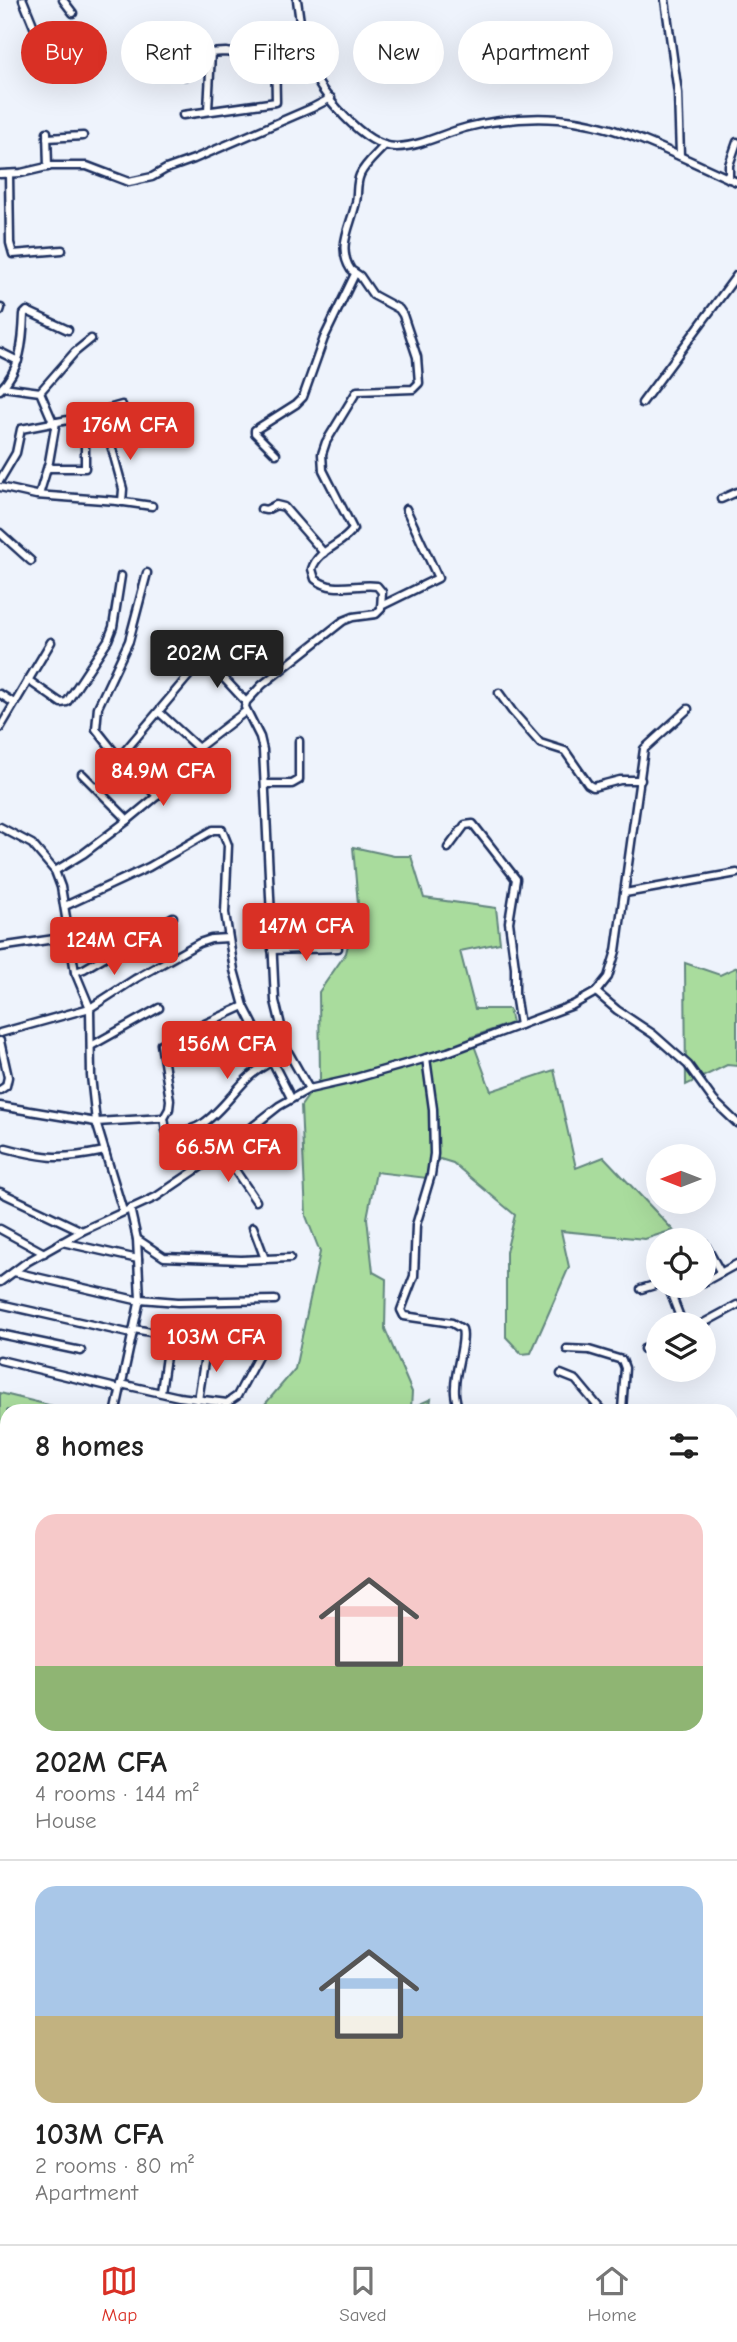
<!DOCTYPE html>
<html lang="en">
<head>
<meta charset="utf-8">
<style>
	:root { --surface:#fff; --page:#f6f6f6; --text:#222; --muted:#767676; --line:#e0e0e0; --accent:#d93025 }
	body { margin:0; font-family:"Comic Neue",sans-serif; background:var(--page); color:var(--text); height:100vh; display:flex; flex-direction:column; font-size:26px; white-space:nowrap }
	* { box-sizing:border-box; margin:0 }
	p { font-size:23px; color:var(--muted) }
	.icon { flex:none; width:38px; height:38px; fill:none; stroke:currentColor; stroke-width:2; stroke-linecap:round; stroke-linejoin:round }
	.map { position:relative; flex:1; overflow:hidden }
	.sheet { position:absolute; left:0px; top:1404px; width:738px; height:842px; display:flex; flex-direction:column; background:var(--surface); border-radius:21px 21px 0 0; box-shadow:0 7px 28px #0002 }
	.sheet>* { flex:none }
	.hud { position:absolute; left:21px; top:21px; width:696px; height:63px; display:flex; gap:14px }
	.needle { width:46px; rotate:270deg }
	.controls { position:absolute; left:646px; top:1144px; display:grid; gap:14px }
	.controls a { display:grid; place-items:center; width:70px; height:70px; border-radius:50%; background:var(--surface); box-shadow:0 7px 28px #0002; font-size:35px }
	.price { position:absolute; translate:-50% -60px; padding:0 16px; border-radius:7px; background:var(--accent); color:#fff; font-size:23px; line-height:46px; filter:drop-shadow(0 2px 4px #0008) }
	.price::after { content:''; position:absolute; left:50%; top:42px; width:21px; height:16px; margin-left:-10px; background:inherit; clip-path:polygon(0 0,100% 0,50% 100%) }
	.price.active { background:#222; color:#fff }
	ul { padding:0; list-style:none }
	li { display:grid; align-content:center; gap:14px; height:371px; padding:0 35px }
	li+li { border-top:2px solid var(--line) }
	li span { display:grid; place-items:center; height:217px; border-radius:21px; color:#555 }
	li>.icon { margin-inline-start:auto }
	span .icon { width:126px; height:126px; fill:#fffc; stroke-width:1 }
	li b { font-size:30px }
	h2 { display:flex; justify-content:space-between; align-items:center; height:84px; padding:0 35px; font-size:30px }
	.pill { padding:0 24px; border-radius:32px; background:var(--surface); box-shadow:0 7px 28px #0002; font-size:24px; line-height:63px }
	.pill.active { background:var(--accent); color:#fff }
	.tab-bar { display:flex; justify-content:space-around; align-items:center; height:98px; border-top:2px solid var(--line); background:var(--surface); font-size:19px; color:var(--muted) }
	.tab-bar a { display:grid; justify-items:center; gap:4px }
	.tab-bar .active { color:var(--accent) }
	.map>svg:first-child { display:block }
	.green { fill:#a9dc9d; stroke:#62867e; stroke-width:2 }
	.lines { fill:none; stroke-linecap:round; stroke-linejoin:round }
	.stream { stroke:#5c8db1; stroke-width:2 }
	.river { stroke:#87cbe8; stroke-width:8 }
	.minor-casing { stroke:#1b2f5e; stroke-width:11 }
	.minor { stroke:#fff; stroke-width:6 }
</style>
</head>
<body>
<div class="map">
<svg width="737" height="2244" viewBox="0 0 737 2244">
	<rect width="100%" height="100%" fill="#eef3fc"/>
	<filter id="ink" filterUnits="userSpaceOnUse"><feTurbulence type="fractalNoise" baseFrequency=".0143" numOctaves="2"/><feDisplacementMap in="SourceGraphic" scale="14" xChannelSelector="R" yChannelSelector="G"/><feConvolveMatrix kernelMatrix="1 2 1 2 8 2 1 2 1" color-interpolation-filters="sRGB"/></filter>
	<g filter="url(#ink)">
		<g class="green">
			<polygon points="353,847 394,856 411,856 424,898 496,908 500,943 460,951 475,1009 509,1009 512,1023 471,1037 491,1091 554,1070 576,1168 604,1157 673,1230 645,1239 561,1231 569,1267 531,1353 522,1354 506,1337 506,1252 515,1215 453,1163 440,1159 427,1178 376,1172 367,1218 373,1272 386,1279 385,1329 412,1392 411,1408 431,1399 429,1410 260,1410 295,1369 320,1252 306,1216 301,1106 320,1079 319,992 346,953 358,904"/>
			<polygon points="685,963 720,975 737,967 737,1066 727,1065 686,1085"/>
			<polygon points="0,1393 69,1410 7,1410 7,1530 0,1541"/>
		</g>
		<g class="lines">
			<g class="stream">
				<polyline points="0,1487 7,1484"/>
				<polyline points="0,1732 7,1732"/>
			</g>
			<g class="river">
				<polyline points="0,1439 7,1446"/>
				<polyline points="732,1763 737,1763"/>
			</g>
			<defs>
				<g id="minor">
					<polyline points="23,0 34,27"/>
					<polyline points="63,0 73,13"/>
					<path d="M297 0C300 20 302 44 308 63 318 91 364 148 397 147 422 146 444 133 468 127 497 120 529 117 558 119 623 124 678 157 737 182"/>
					<polyline points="665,0 678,93 680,156"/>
					<polyline points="185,76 185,56 187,54 226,52 242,55 250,52 264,53 292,48 305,44"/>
					<polyline points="208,110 211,53"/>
					<polyline points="183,115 276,102 275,50"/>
					<polyline points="47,132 48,167"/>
					<polyline points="47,138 83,136"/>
					<polyline points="0,174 21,173 51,166 87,166 129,182 152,177 166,169 194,159 312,108 331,98"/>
					<polyline points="9,174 10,243 13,254 62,250"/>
					<polyline points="729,179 729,165 737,142"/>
					<polyline points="0,311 1,308"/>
					<polyline points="0,352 18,361"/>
					<polyline points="3,387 40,392 53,422"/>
					<path d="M0 390C21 369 23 342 24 314L27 311 68 330"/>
					<polyline points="40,392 75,352 91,339"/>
					<polyline points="642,403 737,275"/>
					<polyline points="105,423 123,489 122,502"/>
					<polyline points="276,454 255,433 255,430 296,404 303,397 324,338 355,274"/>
					<polyline points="48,468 85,468 85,415"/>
					<polyline points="0,480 16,453 21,429 73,419 122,405"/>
					<polyline points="0,487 36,495 117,501 152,506"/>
					<polyline points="39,495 49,462 56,422"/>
					<polyline points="721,499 737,492"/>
					<polyline points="261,509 266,510 276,505 284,507 324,553"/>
					<polyline points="0,533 31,561"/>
					<polyline points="147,573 129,641 98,707 96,729 119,758 157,796"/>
					<polyline points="381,606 438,578 406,509"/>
					<polyline points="28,680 61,703 67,702 108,640 113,627 121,576"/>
					<polyline points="499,693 512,711 540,743 565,751 588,784 593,787 620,780 641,780"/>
					<polyline points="0,694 14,703"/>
					<polyline points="159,712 198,748"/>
					<polyline points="0,728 51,642"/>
					<polyline points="119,758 202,660 207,660 246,702"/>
					<polyline points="82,774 128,820"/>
					<polyline points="265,784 292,784 299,780 299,741"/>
					<polyline points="0,827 32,844 55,871 61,887 75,972 90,1008 91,1076 96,1122 123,1211"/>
					<polyline points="448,848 465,825 473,824 516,879 509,922 515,967 515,994 520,1025"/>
					<polyline points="55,871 83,854 128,820 157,796 198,748 246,711"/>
					<polyline points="625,893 737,873"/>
					<polyline points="65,906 149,867 213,830 222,830 228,845 225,913 234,970 244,1006 291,1098"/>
					<polyline points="271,918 347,915"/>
					<polyline points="0,947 68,937"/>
					<polyline points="272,950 338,948"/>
					<polyline points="75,972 84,969 173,917"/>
					<polyline points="596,992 617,1010 653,1034 688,1065 714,1101 737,1123"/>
					<path d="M244 1006 161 1044 170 1100 169 1109 164 1118 166 1130C205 1139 224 1101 248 1078 260 1066 276 1061 287 1050"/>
					<polyline points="0,1033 90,1008 135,979 199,943 211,939 228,938"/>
					<polyline points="0,1041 8,1077 6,1086 0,1090"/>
					<polyline points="91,1046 159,1008"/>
					<path d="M426 1058 433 1109 434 1154 431 1175 416 1225 414 1276 401 1310 404 1316 452 1323 462 1329C466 1341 455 1370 455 1387 454 1395 457 1403 458 1410"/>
					<path d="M309 1089 287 1050 275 1001 263 750 260 737 245 707 246 702 262 685 343 621 353 617 376 614 381 609 382 592 377 586C357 583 333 594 315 579L312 569C318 549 343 545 353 529L323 470 322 454 326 442 357 391 413 389 419 383 417 357 403 315 399 309 373 295 360 276 351 270C336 247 351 226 356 202 358 193 356 184 360 175 364 165 376 155 384 146"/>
					<polyline points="0,1106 96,1122 164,1118"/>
					<path d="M255 1125C265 1135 272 1145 275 1159L270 1163"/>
					<path d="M6 1148C48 1159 61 1160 105 1151"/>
					<polyline points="222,1151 256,1201"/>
					<polyline points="0,1192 82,1231"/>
					<polyline points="253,1227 265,1259"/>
					<polyline points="0,1229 44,1253"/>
					<polyline points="137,1239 164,1257 241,1260 290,1258"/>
					<polyline points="62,1242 138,1259"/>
					<polyline points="704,1243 721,1273"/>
					<polyline points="14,1272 140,1301"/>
					<polyline points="0,1282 27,1262 82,1231 156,1197 209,1161 279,1106 309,1089 349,1080 448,1052 573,1005 596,992 608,977 616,951 644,749 688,709"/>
					<polyline points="704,1282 737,1264"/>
					<polyline points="668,1286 683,1325"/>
					<polyline points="641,1289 658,1284"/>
					<polyline points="674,1297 695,1286"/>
					<polyline points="140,1299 178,1302 275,1300"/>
					<polyline points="0,1304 132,1334"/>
					<polyline points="700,1325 737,1305"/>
					<polyline points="134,1329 261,1352"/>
					<polyline points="0,1334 81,1351"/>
					<polyline points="567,1349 589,1350 622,1360 625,1368 622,1410"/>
					<polyline points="644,1349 658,1344"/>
					<polyline points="0,1360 120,1389"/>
					<polyline points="561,1374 576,1380 601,1410"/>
					<polyline points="121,1384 179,1397 227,1403 237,1396 269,1336"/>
					<polyline points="161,1392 169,1335"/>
					<polyline points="198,1400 207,1343"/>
					<polyline points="116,1410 140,1299 137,1239 130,1208"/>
					<polyline points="732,1441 737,1431"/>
					<polyline points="732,1509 737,1509"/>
					<polyline points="732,1570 737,1570"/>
					<polyline points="0,1627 7,1624"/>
					<polyline points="0,1658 7,1665"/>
					<polyline points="0,1752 7,1745"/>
					<polyline points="0,1762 7,1768"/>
					<polyline points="0,1790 7,1783"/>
					<polyline points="732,1851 737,1850"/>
					<polyline points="0,1868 7,1875"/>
					<polyline points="732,1905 737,1960"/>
					<polyline points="0,1910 7,1914"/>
					<polyline points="0,1956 7,1943"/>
					<polyline points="0,1962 7,1966"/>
					<polyline points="732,1977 737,1977"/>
					<polyline points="0,2039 7,2043"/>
					<polyline points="0,2072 7,2076"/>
					<polyline points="0,2097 7,2084"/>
					<polyline points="0,2114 7,2119"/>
					<polyline points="0,2183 7,2173"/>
					<polyline points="732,2195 737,2199"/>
					<polyline points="412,2238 415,2244"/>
					<polyline points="498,2238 499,2244"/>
					<polyline points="643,2238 645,2244"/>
					<polyline points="728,2238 732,2244"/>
					<polyline points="572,2239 573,2244"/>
					<polyline points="339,2244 351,2238"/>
				</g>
			</defs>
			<use href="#minor" class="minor-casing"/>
			<use href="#minor" class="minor"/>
		</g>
	</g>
</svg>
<div class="controls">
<a><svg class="needle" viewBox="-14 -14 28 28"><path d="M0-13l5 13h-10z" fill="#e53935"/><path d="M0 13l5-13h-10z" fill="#767676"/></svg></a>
<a><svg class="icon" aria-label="locate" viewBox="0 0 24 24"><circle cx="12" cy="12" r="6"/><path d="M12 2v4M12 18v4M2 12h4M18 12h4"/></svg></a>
<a><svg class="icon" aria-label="layers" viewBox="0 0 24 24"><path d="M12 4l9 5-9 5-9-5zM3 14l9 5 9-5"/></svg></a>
</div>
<b class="price" style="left:130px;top:462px">176M CFA</b>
<b class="price active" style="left:217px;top:690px">202M CFA</b>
<b class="price" style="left:163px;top:808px">84.9M CFA</b>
<b class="price" style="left:306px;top:963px">147M CFA</b>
<b class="price" style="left:114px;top:977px">124M CFA</b>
<b class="price" style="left:227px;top:1081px">156M CFA</b>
<b class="price" style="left:228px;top:1184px">66.5M CFA</b>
<b class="price" style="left:216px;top:1374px">103M CFA</b>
<div class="hud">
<a class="pill active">Buy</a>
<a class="pill">Rent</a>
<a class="pill">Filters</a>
<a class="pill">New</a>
<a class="pill">Apartment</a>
</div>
<section class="sheet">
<h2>8 homes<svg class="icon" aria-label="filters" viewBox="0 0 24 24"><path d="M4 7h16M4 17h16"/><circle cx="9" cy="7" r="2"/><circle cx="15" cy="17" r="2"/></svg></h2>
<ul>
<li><span style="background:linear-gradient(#f6c9c9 70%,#8fb573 0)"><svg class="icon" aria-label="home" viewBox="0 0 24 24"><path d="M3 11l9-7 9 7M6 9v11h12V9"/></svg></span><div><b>202M CFA</b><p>4 rooms · 144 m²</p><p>House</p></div></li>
<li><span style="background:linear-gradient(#a9c7e8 60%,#c2b280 0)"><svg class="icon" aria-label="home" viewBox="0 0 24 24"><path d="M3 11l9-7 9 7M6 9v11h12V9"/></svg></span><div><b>103M CFA</b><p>2 rooms · 80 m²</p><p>Apartment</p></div></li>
</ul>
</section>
</div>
<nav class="tab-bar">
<a class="active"><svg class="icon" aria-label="map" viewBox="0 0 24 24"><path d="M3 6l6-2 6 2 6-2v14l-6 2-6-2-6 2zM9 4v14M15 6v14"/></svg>Map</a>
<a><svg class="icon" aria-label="saved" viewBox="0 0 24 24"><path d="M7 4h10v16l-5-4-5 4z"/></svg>Saved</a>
<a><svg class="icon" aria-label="home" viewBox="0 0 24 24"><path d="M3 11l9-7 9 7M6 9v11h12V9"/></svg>Home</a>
</nav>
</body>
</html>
